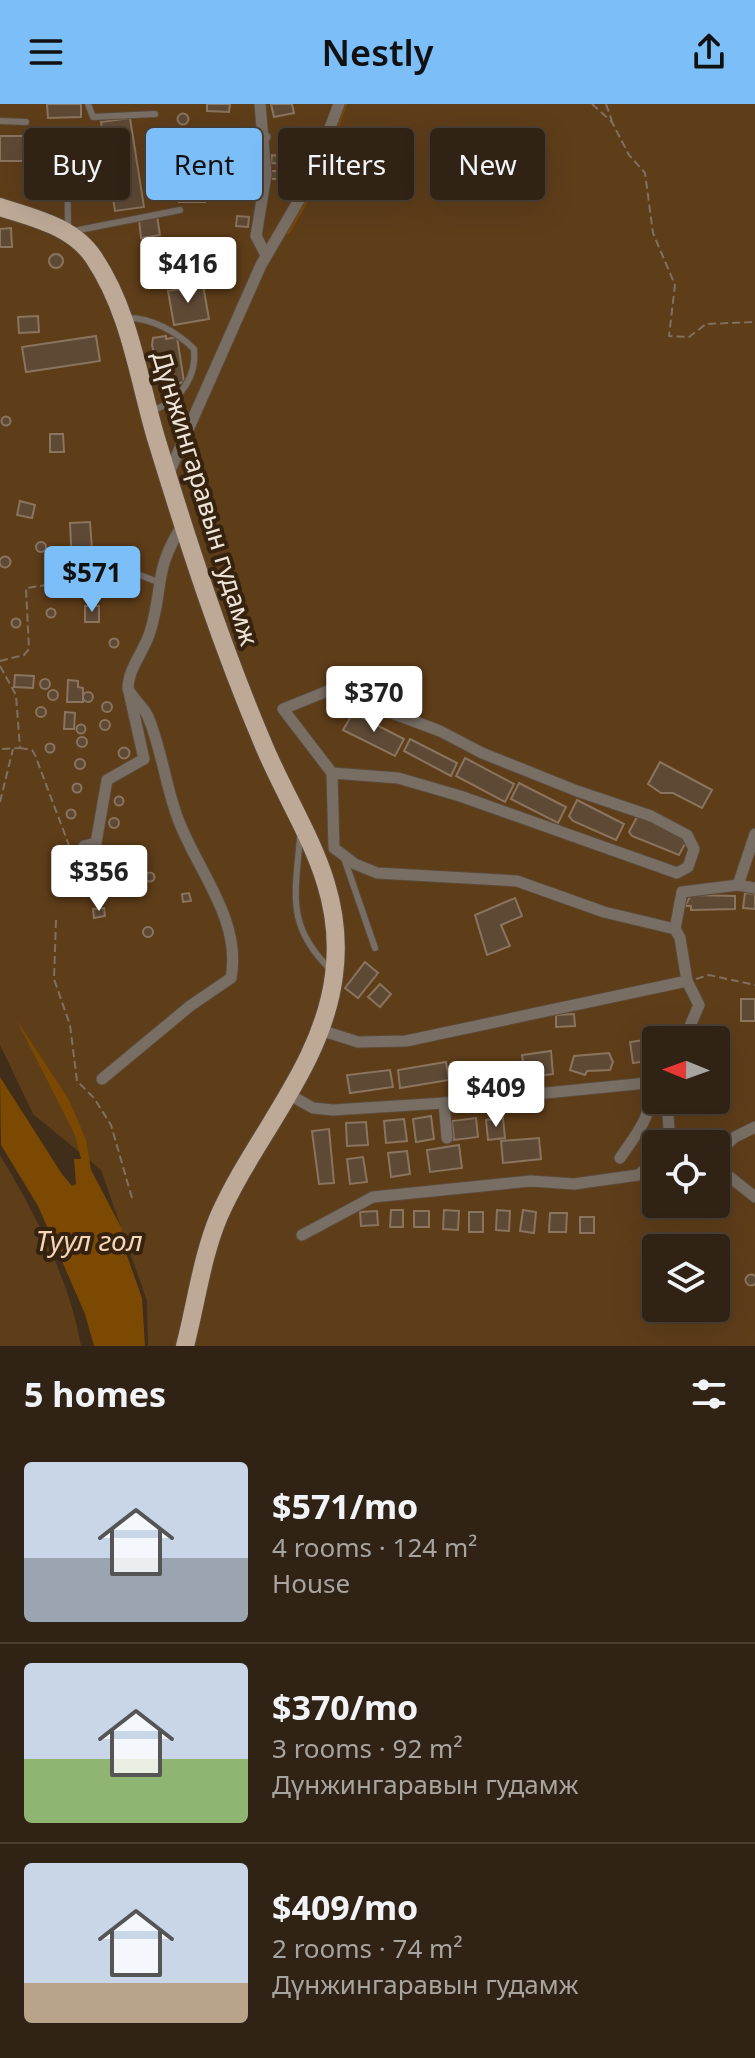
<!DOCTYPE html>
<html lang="en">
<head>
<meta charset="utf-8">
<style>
	:root { --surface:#302214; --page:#382a1d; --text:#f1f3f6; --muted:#a8a4a0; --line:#4b3f34; --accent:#7bbef8 }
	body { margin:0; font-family:"Noto Sans",sans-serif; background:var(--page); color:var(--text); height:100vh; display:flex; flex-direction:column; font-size:30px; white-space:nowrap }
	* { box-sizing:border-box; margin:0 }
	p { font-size:26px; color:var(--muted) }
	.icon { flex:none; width:44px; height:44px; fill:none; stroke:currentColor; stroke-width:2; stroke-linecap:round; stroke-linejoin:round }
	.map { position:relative; height:1242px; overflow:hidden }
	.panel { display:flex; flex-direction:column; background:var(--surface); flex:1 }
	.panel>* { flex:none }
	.top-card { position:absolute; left:24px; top:24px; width:708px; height:72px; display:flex; gap:16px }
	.needle { width:52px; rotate:271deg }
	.fabs { position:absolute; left:642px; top:922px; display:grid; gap:16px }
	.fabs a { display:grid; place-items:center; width:88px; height:88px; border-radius:8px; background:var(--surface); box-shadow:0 8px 32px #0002,0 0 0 2px var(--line); font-size:40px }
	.price { position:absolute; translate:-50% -68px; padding:0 18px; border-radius:8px; background:#fff; color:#222; font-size:26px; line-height:52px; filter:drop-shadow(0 2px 4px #0008) }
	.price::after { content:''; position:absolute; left:50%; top:48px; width:24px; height:18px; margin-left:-12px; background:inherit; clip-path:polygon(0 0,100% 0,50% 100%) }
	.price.selected { background:var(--accent); color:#111 }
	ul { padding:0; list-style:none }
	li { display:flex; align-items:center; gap:24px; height:200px; padding:0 24px }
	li+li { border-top:2px solid var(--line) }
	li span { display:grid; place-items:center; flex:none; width:224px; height:160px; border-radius:8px; color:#555 }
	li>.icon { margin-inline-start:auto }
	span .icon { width:96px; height:96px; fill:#fffc; stroke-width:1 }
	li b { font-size:34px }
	h2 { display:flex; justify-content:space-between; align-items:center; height:96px; padding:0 24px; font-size:34px }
	.chip { padding:0 28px; border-radius:8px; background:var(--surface); box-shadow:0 8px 32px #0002,0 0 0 2px var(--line); font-size:28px; line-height:72px }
	.chip.selected { background:var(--accent); color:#111 }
	header { display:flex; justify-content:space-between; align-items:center; height:104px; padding:0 24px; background:var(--accent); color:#111; font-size:36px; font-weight:600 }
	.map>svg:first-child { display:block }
	.green { fill:#5e3d19; fill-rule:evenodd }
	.water { fill:#7c4902 }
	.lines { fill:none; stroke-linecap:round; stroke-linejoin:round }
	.stream { stroke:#7c4902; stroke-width:3 }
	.building { fill:#5e4935; stroke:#8a745e; stroke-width:2 }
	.lane-casing { stroke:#5c4a38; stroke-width:8 }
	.street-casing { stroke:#5c4a38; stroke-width:13 }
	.primary-casing { stroke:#5c4a38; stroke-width:20 }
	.path { stroke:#80705f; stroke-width:2; stroke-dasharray:8 4; stroke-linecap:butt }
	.lane { stroke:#786e64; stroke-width:6 }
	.street { stroke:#786e64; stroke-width:11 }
	.primary { stroke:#bda996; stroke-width:18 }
	.labels { text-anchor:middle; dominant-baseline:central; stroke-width:8; stroke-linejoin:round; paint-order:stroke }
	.street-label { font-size:26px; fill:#f0e4d8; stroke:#352310 }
	.water-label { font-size:28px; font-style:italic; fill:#f5d6b8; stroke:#352310 }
</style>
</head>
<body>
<header><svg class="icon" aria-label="menu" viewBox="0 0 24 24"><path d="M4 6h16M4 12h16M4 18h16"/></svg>Nestly<svg class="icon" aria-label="share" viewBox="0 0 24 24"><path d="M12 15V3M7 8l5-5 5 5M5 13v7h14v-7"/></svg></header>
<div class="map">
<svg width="755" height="1242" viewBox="0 0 755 1242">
	<rect width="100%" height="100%" fill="#402d1a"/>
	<g class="green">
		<path d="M0 0H755V1242H148L147 1197 101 1066 33 1010 0 941ZM656 936H716V996H656ZM656 1040H716V1100H656ZM656 1144H716V1204H656Z"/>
		<path d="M0 1051C34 1107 70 1177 81 1242H0Z"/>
	</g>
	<polygon class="water" points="16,915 69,996 86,1036 91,1066 122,1125 125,1146 142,1194 145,1242 94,1242 85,1210 38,1102 1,1041 0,973 62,1070 72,1082 76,1080 74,1055 81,1055 75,1031"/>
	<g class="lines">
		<polyline class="stream" points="288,129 314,85 346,0"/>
	</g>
	<g class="building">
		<polygon points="47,0 81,0 81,13 48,14"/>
		<polygon points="207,0 230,0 229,8 207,7"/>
		<polygon points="271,0 292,0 294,9 274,13"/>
		<circle cx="183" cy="15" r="5.5"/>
		<polygon points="130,14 144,103 115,107 101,18"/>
		<polygon points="226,25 228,53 212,55 209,26"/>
		<rect x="0" y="32" width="39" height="25"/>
		<polygon points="178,35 205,35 205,98 179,98"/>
		<polygon points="291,35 292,46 280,47 279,36"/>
		<polygon points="272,51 289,53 287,60 271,59"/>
		<polygon points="271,67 282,67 281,75 270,75"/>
		<polygon points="253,71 253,78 237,79 236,72"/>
		<polygon points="157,112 160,131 141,134 139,115"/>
		<polygon points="237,112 249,113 248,123 236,122"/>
		<polygon points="11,124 12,143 0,143 0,125"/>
		<circle cx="56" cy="157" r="7"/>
		<polygon points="203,181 209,215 174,221 168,187"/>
		<polygon points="38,212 39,228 19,229 18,213"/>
		<polygon points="96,232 100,257 26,268 22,243"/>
		<polygon points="166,232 166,235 177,233 184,278 162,284 152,241 153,234"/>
		<circle cx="6" cy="317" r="4.5"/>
		<polygon points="50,330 63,330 64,348 50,348"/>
		<polygon points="20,397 35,401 32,414 17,411"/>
		<polygon points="90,418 94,473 86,473 86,485 79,485 79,480 73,481 70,419"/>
		<circle cx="41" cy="443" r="5"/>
		<circle cx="5" cy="458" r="5.5"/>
		<rect x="85" y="502" width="14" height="16"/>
		<circle cx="51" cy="509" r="4.5"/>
		<circle cx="16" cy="519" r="4.5"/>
		<circle cx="114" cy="539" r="4.5"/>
		<polygon points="15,571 34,572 33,584 14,583"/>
		<circle cx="45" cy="580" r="5"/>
		<polygon points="68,576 78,577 78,583 83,584 83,598 67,598"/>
		<circle cx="53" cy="591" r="5"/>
		<circle cx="88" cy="593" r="5"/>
		<circle cx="107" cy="603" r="5"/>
		<circle cx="41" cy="608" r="5"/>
		<polygon points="65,608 75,609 74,625 64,625"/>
		<polygon points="353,609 404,635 395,652 343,626"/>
		<circle cx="105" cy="621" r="5"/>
		<circle cx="81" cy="625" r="4.5"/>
		<circle cx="82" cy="638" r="5"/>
		<polygon points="410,635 457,659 451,672 404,647"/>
		<circle cx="50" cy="644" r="4.5"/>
		<circle cx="124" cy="649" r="5.5"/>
		<polygon points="465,654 514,680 505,698 456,672"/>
		<circle cx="80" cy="660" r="5"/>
		<polygon points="660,658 712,686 702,704 673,689 661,689 648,680"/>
		<polygon points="519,679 566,703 558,719 511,695"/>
		<circle cx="77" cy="684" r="4.5"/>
		<circle cx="119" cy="697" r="4.5"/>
		<polygon points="577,696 624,720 616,736 573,717 569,712"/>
		<circle cx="71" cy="710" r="4.5"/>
		<polygon points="638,711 687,736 679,751 632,732 629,728"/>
		<circle cx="114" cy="719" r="5"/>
		<circle cx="117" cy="766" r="5"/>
		<circle cx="150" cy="773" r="4.5"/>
		<polygon points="189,789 191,797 183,798 182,790"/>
		<polygon points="745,789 755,790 755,805 743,804"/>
		<polygon points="691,791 735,792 735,805 691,806 691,802 685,802"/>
		<polygon points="515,794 522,812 501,821 510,842 487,851 475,811"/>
		<polygon points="104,804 105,812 94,814 93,805"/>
		<circle cx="148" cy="828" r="5"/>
		<polygon points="365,858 378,869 358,894 345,884"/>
		<polygon points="380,880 391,890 380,903 368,893"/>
		<rect x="741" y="895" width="14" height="22"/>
		<polygon points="574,910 575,922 556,923 556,911"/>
		<polygon points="652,935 654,956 633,959 630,938"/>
		<polygon points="551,947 553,970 525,974 522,951"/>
		<polygon points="609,949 613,958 610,966 587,967 585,971 570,966 574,952"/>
		<polygon points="446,958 449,976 400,984 398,966"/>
		<polygon points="480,960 482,982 462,984 460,961"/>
		<polygon points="390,966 393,983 350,989 347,971"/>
		<polygon points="431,1012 434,1035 416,1038 413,1015"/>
		<polygon points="476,1014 478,1033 454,1036 452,1017"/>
		<polygon points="503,1014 505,1034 488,1036 486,1016"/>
		<polygon points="404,1015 407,1037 386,1039 384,1017"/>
		<polygon points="366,1018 368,1041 347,1042 346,1019"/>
		<polygon points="329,1025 334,1079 319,1080 312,1027"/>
		<polygon points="539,1034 541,1055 503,1059 501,1037"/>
		<polygon points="459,1041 462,1064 430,1068 427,1046"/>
		<polygon points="407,1047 410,1070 391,1073 388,1049"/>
		<polygon points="363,1053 367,1078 350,1080 347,1055"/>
		<polygon points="391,1106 403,1106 403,1123 390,1123"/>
		<polygon points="444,1106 459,1107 458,1126 443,1125"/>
		<polygon points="497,1106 510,1107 509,1127 496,1126"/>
		<polygon points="523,1106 536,1108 534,1129 520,1127"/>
		<polygon points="377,1107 378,1121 361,1122 360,1108"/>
		<rect x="414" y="1107" width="15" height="16"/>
		<rect x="469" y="1108" width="14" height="20"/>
		<polygon points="550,1109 567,1109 566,1128 549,1128"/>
		<rect x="580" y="1113" width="14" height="16"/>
		<circle cx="751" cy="1176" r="5.5"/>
	</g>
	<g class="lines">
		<defs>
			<g id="lane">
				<polyline points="88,0 93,13 155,10"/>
				<polyline points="0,17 26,18"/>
				<polyline points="67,31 68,125"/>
				<polyline points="74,127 180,106"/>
				<path d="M128 214C152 214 177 228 194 245 197 273 179 299 152 306"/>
				<polyline points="124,465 158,478"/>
				<path d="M300 733C295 792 286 822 331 866"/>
				<polyline points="344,754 375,844"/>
			</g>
			<g id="street">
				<polyline points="260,0 266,71 256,132 266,151"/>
				<polyline points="243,39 265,33"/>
				<polyline points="168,371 261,161 309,79 339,0"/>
				<polyline points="332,669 398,674 460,692 677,769 688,763 694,745 687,731 651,712 577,687 482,649 440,627 330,586 283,605 332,669 334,744 355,760 377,769 517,777 604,808 675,825 680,834 687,877 699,901 684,936"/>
				<polyline points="84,742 96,739 107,676 144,655 129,588"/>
				<polyline points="738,781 755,730"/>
				<polyline points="675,825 682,788 738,781 755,784"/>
				<polyline points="320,926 358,938 406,937 687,877"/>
				<path d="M102 975 190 902 231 874C242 816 197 766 178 715 166 683 162 648 149 615 145 603 134 597 128 585 128 564 144 548 150 528 164 483 153 467 182 422"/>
				<polyline points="288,990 313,1004 333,1006 444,999"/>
				<polyline points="667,996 670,1040"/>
				<path d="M447 1034 444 999 647 979C658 1007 634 1033 620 1054"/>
				<polyline points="716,1050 735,1033 755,1023"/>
				<polyline points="716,1062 755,1093"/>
				<polyline points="302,1131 373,1093 531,1077 574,1080 638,1071 656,1057"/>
			</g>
			<path id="primary" d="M0 103C33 114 73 122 94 154 130 208 138 273 156 334 188 439 221 541 264 642 297 720 346 780 334 871 323 961 255 1031 219 1112 202 1152 196 1200 185 1242"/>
		</defs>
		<use href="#lane" class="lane-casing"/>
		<use href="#street" class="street-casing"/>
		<use href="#primary" class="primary-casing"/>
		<g class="path">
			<polyline points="592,0 612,18 629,51 645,69 653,129 675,181 669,232 689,233 706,220 755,218"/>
			<polyline points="606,0 612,17"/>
			<polyline points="0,557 24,551 29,545 26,484 54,480 61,447"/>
			<polyline points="0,562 16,591 20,644 0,645"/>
			<polyline points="20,644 32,646 35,651 70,744 75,743"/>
			<polyline points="0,698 13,645"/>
			<polyline points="56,816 54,875 70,921 77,977 94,994 111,1021 132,1094"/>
			<polyline points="696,875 709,871 755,881"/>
		</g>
		<use href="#lane" class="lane"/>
		<use href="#street" class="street"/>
		<use href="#primary" class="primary"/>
	</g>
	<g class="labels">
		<g class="street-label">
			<text transform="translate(206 394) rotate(73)">Дүнжингаравын гудамж</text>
		</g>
		<g class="water-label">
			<text x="89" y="1136">Туул гол</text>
		</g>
	</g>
</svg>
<div class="fabs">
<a><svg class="needle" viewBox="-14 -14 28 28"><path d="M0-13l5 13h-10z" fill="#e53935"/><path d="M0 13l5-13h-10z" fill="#a8a4a0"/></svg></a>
<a><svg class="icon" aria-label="locate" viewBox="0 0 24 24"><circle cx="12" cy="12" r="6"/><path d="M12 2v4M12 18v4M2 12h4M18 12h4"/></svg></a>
<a><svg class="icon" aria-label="layers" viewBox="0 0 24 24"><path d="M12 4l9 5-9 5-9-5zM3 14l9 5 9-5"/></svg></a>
</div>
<b class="price" style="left:188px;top:201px">$416</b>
<b class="price selected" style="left:92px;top:510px">$571</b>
<b class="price" style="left:374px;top:630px">$370</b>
<b class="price" style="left:99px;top:809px">$356</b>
<b class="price" style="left:496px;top:1025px">$409</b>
<div class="top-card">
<a class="chip">Buy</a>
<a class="chip selected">Rent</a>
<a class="chip">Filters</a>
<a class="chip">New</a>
</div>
</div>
<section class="panel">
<h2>5 homes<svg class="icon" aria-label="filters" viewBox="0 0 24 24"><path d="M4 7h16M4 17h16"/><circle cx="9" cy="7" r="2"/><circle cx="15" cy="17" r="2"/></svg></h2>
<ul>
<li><span style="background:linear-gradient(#c9d6e8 60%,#9aa5b1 0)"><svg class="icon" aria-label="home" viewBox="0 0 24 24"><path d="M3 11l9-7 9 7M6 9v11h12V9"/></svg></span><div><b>$571/mo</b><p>4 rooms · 124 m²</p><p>House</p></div></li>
<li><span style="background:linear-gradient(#c9d6e8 60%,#8fb573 0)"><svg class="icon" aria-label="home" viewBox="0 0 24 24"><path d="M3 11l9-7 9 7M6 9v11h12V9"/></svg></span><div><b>$370/mo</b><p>3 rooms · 92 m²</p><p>Дүнжингаравын гудамж</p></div></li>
<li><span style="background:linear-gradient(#c9d6e8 75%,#b9a48a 0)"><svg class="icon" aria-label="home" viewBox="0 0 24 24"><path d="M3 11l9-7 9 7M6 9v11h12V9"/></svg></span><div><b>$409/mo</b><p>2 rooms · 74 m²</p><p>Дүнжингаравын гудамж</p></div></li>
</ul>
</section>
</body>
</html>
